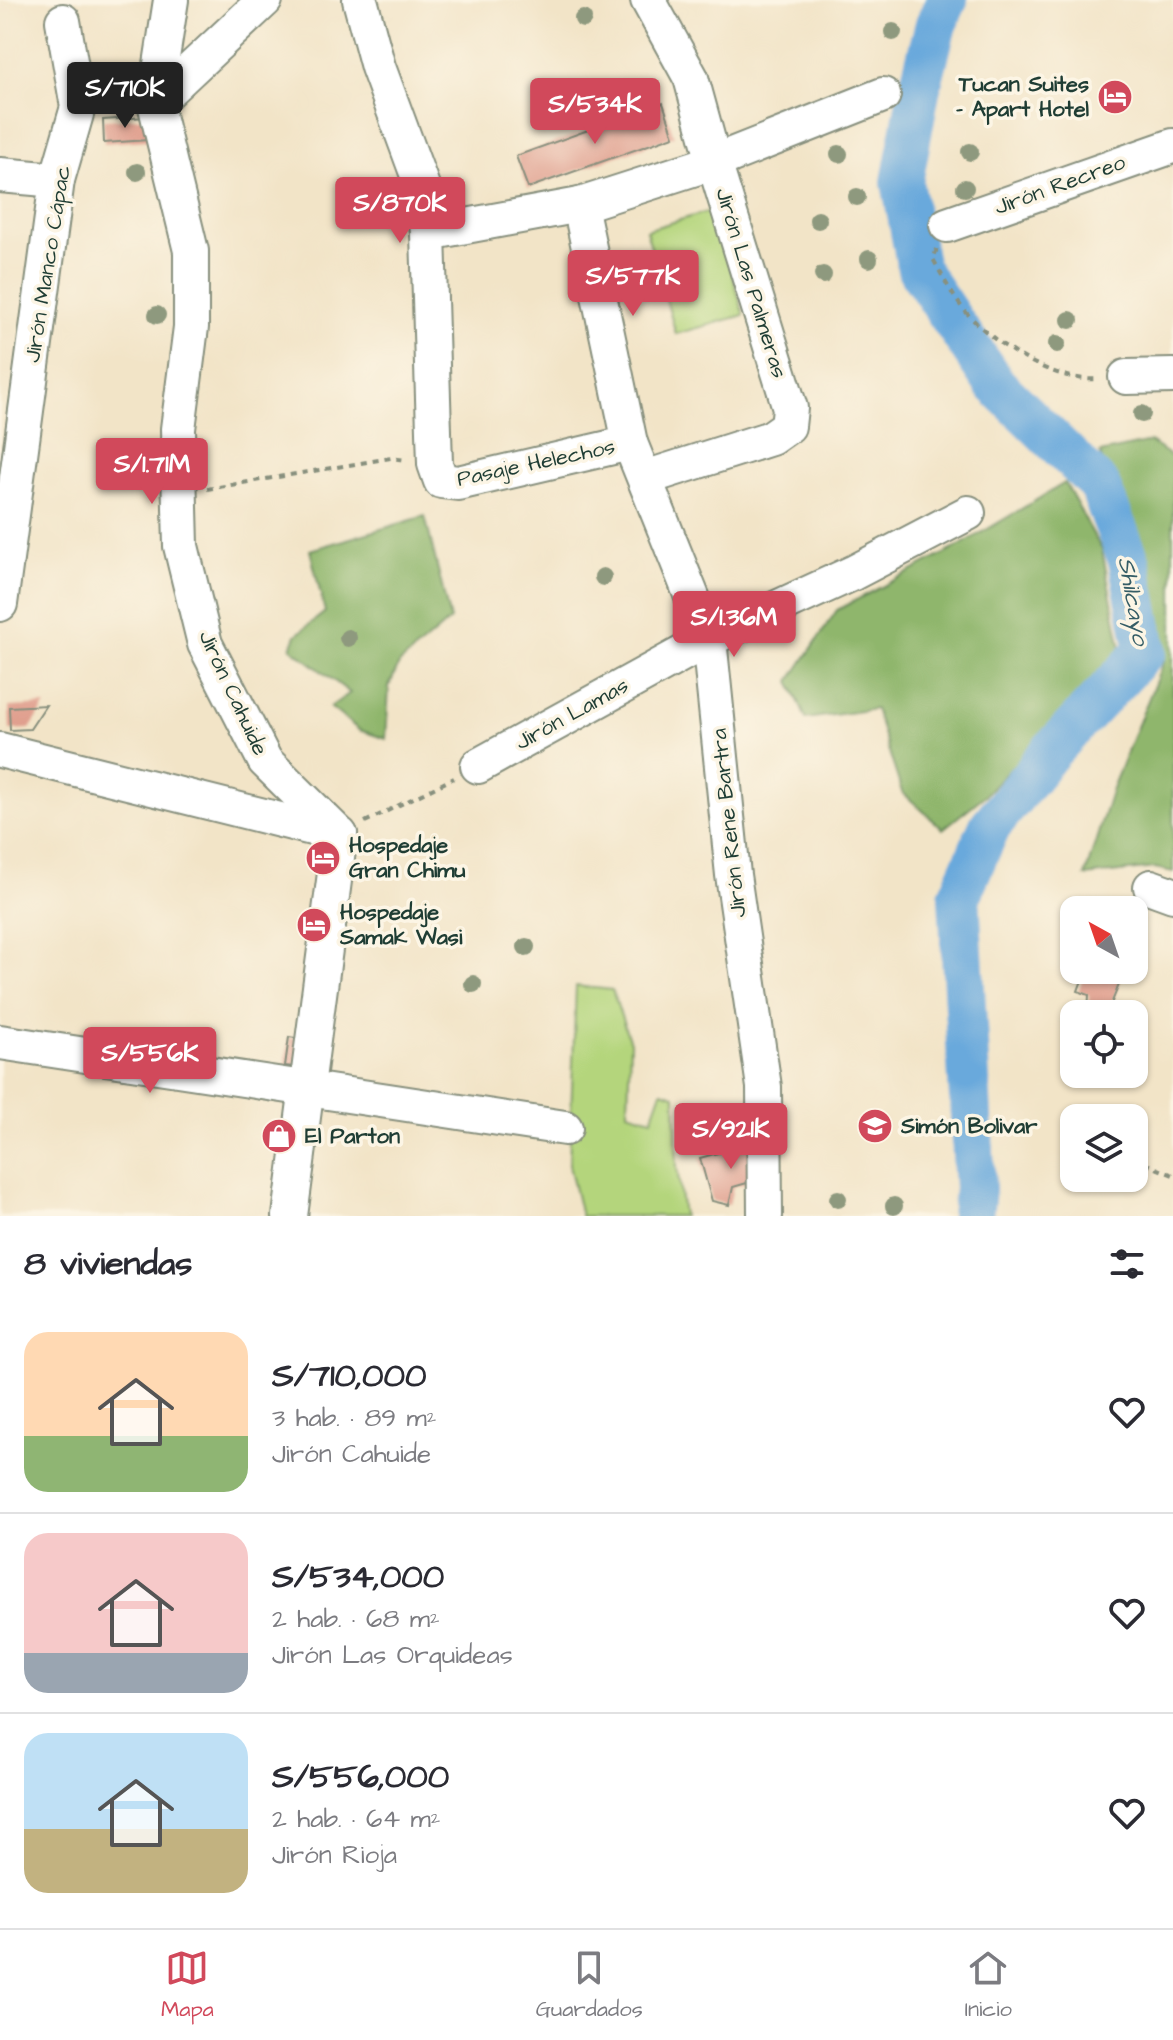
<!DOCTYPE html>
<html lang="es">
<head>
<meta charset="utf-8">
<style>
	:root { --surface:#fff; --page:#f2f2f3; --text:#2b2b33; --muted:#7c7c81; --line:#e1e1e2; --accent:#d1495b }
	body { margin:0; font-family:"Architects Daughter",sans-serif; background:var(--page); color:var(--text); height:100vh; display:flex; flex-direction:column; font-size:30px; white-space:nowrap }
	* { box-sizing:border-box; margin:0 }
	p { font-size:26px; color:var(--muted) }
	.icon { flex:none; width:44px; height:44px; fill:none; stroke:currentColor; stroke-width:2; stroke-linecap:round; stroke-linejoin:round }
	.map { position:relative; height:1216px; overflow:hidden }
	.panel { display:flex; flex-direction:column; background:var(--surface); flex:1 }
	.panel>* { flex:none }
	.needle { width:52px; rotate:320deg }
	.buttons { position:absolute; left:1060px; top:896px; display:grid; gap:16px }
	.buttons a { display:grid; place-items:center; width:88px; height:88px; border-radius:16px; background:var(--surface); box-shadow:0 2px 6px #0004; font-size:40px }
	.price { position:absolute; translate:-50% -68px; padding:0 18px; border-radius:8px; background:var(--accent); color:#fff; font-size:26px; line-height:52px; filter:drop-shadow(0 2px 4px #0008) }
	.price::after { content:''; position:absolute; left:50%; top:48px; width:24px; height:18px; margin-left:-12px; background:inherit; clip-path:polygon(0 0,100% 0,50% 100%) }
	.price.current { background:#222; color:#fff }
	ul { padding:0; list-style:none }
	li { display:flex; align-items:center; gap:24px; height:200px; padding:0 24px }
	li+li { border-top:2px solid var(--line) }
	li span { display:grid; place-items:center; flex:none; width:224px; height:160px; border-radius:24px; color:#555 }
	li>.icon { margin-inline-start:auto }
	span .icon { width:96px; height:96px; fill:#fffc; stroke-width:1 }
	li b { font-size:34px }
	h2 { display:flex; justify-content:space-between; align-items:center; height:96px; padding:0 24px; font-size:34px }
	.menu { display:flex; justify-content:space-around; align-items:center; height:112px; border-top:2px solid var(--line); background:var(--surface); font-size:22px; color:var(--muted) }
	.menu a { display:grid; justify-items:center; gap:4px }
	.menu .current { color:var(--accent) }
	.map>svg:first-child { display:block }
	.green { fill:#b4d57c; stroke:#6a8958; stroke-width:2 }
	.forest { fill:#8fb66c; stroke:#577a50; stroke-width:2 }
	.lines { fill:none; stroke-linecap:round; stroke-linejoin:round }
	.river { stroke:#69a9dc; stroke-width:42 }
	.building { fill:#df9c8b }
	.minor-casing { stroke:#88907e; stroke-width:38 }
	.path { stroke:#88907e; stroke-width:4; stroke-dasharray:6 6; stroke-linecap:butt }
	.minor { stroke:#fff; stroke-width:34 }
	.tree { fill:#8e997e }
	.labels { text-anchor:middle; dominant-baseline:central; stroke-width:7; stroke-linejoin:round; paint-order:stroke }
	.poi-label { font-size:22px; font-weight:bold; fill:#1f3d34; stroke:#fcf5e5; text-anchor:start }
	.street-label { font-size:22px; fill:#1f3d34; stroke:#fcf5e5 }
	.water-label { font-size:24px; font-style:italic; fill:#355d66; stroke:#fcf5e5 }
</style>
</head>
<body>
<div class="map">
<svg width="1173" height="1216" viewBox="0 0 1173 1216">
	<rect width="100%" height="100%" fill="#fcf5e5"/>
	<filter id="ink" filterUnits="userSpaceOnUse"><feTurbulence type="fractalNoise" baseFrequency=".0125" numOctaves="2"/><feDisplacementMap in="SourceGraphic" scale="16" xChannelSelector="R" yChannelSelector="G"/><feConvolveMatrix kernelMatrix="1 2 1 2 8 2 1 2 1" color-interpolation-filters="sRGB"/></filter>
	<filter id="wash" filterUnits="userSpaceOnUse"><feTurbulence type="fractalNoise" baseFrequency=".006" numOctaves="4" result="noise"/><feDisplacementMap in="SourceGraphic" scale="32" xChannelSelector="R" yChannelSelector="G"/><feGaussianBlur stdDeviation="1.8" result="paint"/><feColorMatrix in="noise" values="0 0 0 0 0 0 0 0 0 0 0 0 0 0 0 0 0 1.4 0 .05"/><feComposite in="paint" operator="in"/></filter>
	<g filter="url(#wash)">
		<rect width="100%" height="100%" fill="#f2e4c7"/>
		<g class="green">
			<polygon points="714,210 744,315 676,334 646,230"/>
			<polygon points="576,986 612,990 630,1042 628,1112 652,1119 662,1091 675,1095 677,1166 683,1216 581,1216 569,1165"/>
		</g>
		<g class="forest">
			<polygon points="1150,442 1173,457 1173,872 1155,868 1085,876 1112,788 1164,661 1100,453"/>
			<polygon points="1065,483 1102,550 1122,654 984,796 943,829 902,792 875,709 806,719 790,681 837,610 954,549"/>
			<polygon points="425,516 450,620 399,664 389,687 386,739 359,730 330,707 350,693 291,648 296,635 325,612 310,550"/>
		</g>
		<g class="lines">
			<polyline class="river" points="947,0 936,24 919,91 902,182 918,269 995,384 1099,485 1129,560 1146,650 1052,750 990,826 959,897 975,1189 972,1216"/>
		</g>
		<g id="blocks">
			<g class="building">
				<polygon points="663,103 674,136 528,188 516,156"/>
				<polygon points="146,117 148,140 104,143 103,120"/>
				<polygon points="46,705 30,729 10,730 9,707"/>
				<polygon points="1086,970 1125,970 1107,1014 1088,1012 1089,995 1078,991"/>
				<polygon points="289,1037 314,1041 310,1069 285,1066"/>
				<polygon points="754,1143 764,1178 733,1187 729,1205 712,1201 700,1158"/>
			</g>
		</g>
	</g>
	<g filter="url(#ink)">
		<use href="#blocks" fill-opacity="0" stroke="#88907e" stroke-width="2"/>
		<g class="lines">
			<defs>
				<g id="minor">
					<polyline points="171,0 155,103 191,251 191,327 178,429 181,546 205,644 265,761 340,835"/>
					<polyline points="360,0 378,67 423,189 428,233 435,464 441,481 458,483 630,443"/>
					<polyline points="155,103 265,0"/>
					<polyline points="0,175 57,180"/>
					<polyline points="580,205 630,443 709,639 733,875 764,1087 765,1216"/>
					<polyline points="947,225 1173,146"/>
					<polyline points="428,233 580,205 714,162 883,95"/>
					<polyline points="1126,377 1173,376"/>
					<polyline points="645,478 771,438 788,426 790,408 714,162 691,78 648,0"/>
					<polyline points="0,604 57,180 78,107 63,21"/>
					<polyline points="0,750 340,835"/>
					<polyline points="478,766 709,639 853,573 968,513"/>
					<polyline points="1151,887 1173,895"/>
					<polyline points="0,1042 565,1128"/>
					<polyline points="290,1216 340,835"/>
				</g>
			</defs>
			<use href="#minor" class="minor-casing"/>
			<g class="path">
				<polyline points="105,106 128,105"/>
				<path d="M937 249 933 259C941 273 948 288 958 302 985 340 1051 383 1099 379"/>
				<polyline points="207,489 391,458 407,460"/>
				<polyline points="365,822 454,778"/>
				<polyline points="1134,1159 1173,1175"/>
			</g>
			<use href="#minor" class="minor"/>
		</g>
		<g class="tree">
			<circle cx="583" cy="19" r="9"/>
			<circle cx="893" cy="32" r="9"/>
			<circle cx="130" cy="77" r="9"/>
			<circle cx="970" cy="152" r="9"/>
			<circle cx="839" cy="154" r="9"/>
			<circle cx="137" cy="172" r="9"/>
			<circle cx="965" cy="188" r="9"/>
			<circle cx="857" cy="197" r="9"/>
			<circle cx="818" cy="220" r="9"/>
			<circle cx="869" cy="259" r="9"/>
			<circle cx="823" cy="275" r="9"/>
			<circle cx="157" cy="315" r="9"/>
			<circle cx="1070" cy="320" r="9"/>
			<circle cx="1057" cy="344" r="9"/>
			<circle cx="1142" cy="414" r="9"/>
			<circle cx="603" cy="577" r="9"/>
			<circle cx="348" cy="638" r="9"/>
			<circle cx="526" cy="947" r="9"/>
			<circle cx="473" cy="984" r="9"/>
			<circle cx="838" cy="1199" r="9"/>
			<circle cx="894" cy="1206" r="9"/>
		</g>
	</g>
	<defs>
		<symbol id="hotel-disc" viewBox="-11 -11 22 22"><circle r="9.5" fill="#d1495b" stroke="#fcf5e5"/><path d="M-6-4.5h1.5V1H6V5H4.5V3h-9V5H-6ZM-4 0a1.8 1.8 0 1 1 3.6 0ZM.5 0V-2.5h3Q6-2.5 6 0Z" fill="#fff"/></symbol>
		<symbol id="university-disc" viewBox="-11 -11 22 22"><circle r="9.5" fill="#d1495b" stroke="#fcf5e5"/><path d="M0-5L7-2L0 1L-7-2ZM-4 1L0 2.5L4 1V4Q0 6-4 4Z" fill="#fff"/></symbol>
		<symbol id="shop-disc" viewBox="-11 -11 22 22"><circle r="9.5" fill="#d1495b" stroke="#fcf5e5"/><path d="M-5-2.5h2.3a2.7 3.5 0 0 1 5.4 0H5L5.5 6h-11ZM-1.5-2.5h3a1.5 2.3 0 0 0-3 0Z" fill="#fff"/></symbol>
	</defs>
	<g fill-rule="evenodd">
		<use href="#hotel-disc" x="1095" y="77" width="40" height="40"/>
		<use href="#hotel-disc" x="303" y="838" width="40" height="40"/>
		<use href="#hotel-disc" x="294" y="905" width="40" height="40"/>
		<use href="#university-disc" x="855" y="1106" width="40" height="40"/>
		<use href="#shop-disc" x="259" y="1116" width="40" height="40"/>
	</g>
	<g class="labels">
		<g class="poi-label">
			<text x="1089" y="84" text-anchor="end">Tucan Suites<tspan x="1089" dy="25">- Apart Hotel</tspan></text>
			<text x="349" y="845">Hospedaje<tspan x="349" dy="25">Gran Chimu</tspan></text>
			<text x="340" y="912">Hospedaje<tspan x="340" dy="25">Samak Wasi</tspan></text>
			<text x="901" y="1126">Simón Bolivar</text>
			<text x="305" y="1136">El Parton</text>
		</g>
		<g class="street-label">
			<text transform="translate(1060 185) rotate(-20)">Jirón Recreo</text>
			<text transform="translate(48 264) rotate(-81)">Jirón Manco Cápac</text>
			<text transform="translate(751 283) rotate(73)">Jirón Las Palmeras</text>
			<text transform="translate(536 463) rotate(-12)">Pasaje Helechos</text>
			<text transform="translate(233 693) rotate(65)">Jirón Cahuide</text>
			<text transform="translate(572 714) rotate(-29)">Jirón Lamas</text>
			<text transform="translate(729 823) rotate(-96)">Jirón Rene Bartra</text>
		</g>
		<g class="water-label">
			<text transform="translate(1133 601) rotate(80)">Shilcayo</text>
		</g>
	</g>
</svg>
<div class="buttons">
<a><svg class="needle" viewBox="-14 -14 28 28"><path d="M0-13l5 13h-10z" fill="#e53935"/><path d="M0 13l5-13h-10z" fill="#7c7c81"/></svg></a>
<a><svg class="icon" aria-label="locate" viewBox="0 0 24 24"><circle cx="12" cy="12" r="6"/><path d="M12 2v4M12 18v4M2 12h4M18 12h4"/></svg></a>
<a><svg class="icon" aria-label="layers" viewBox="0 0 24 24"><path d="M12 4l9 5-9 5-9-5zM3 14l9 5 9-5"/></svg></a>
</div>
<b class="price current" style="left:125px;top:130px">S/710K</b>
<b class="price" style="left:595px;top:146px">S/534K</b>
<b class="price" style="left:400px;top:245px">S/870K</b>
<b class="price" style="left:633px;top:318px">S/577K</b>
<b class="price" style="left:152px;top:506px">S/1.71M</b>
<b class="price" style="left:734px;top:659px">S/1.36M</b>
<b class="price" style="left:150px;top:1095px">S/556K</b>
<b class="price" style="left:731px;top:1171px">S/921K</b>
</div>
<section class="panel">
<h2>8 viviendas<svg class="icon" aria-label="filters" viewBox="0 0 24 24"><path d="M4 7h16M4 17h16"/><circle cx="9" cy="7" r="2"/><circle cx="15" cy="17" r="2"/></svg></h2>
<ul>
<li><span style="background:linear-gradient(#ffd9b3 65%,#8fb573 0)"><svg class="icon" aria-label="home" viewBox="0 0 24 24"><path d="M3 11l9-7 9 7M6 9v11h12V9"/></svg></span><div><b>S/710,000</b><p>3 hab. · 89 m²</p><p>Jirón Cahuide</p></div><svg class="icon" aria-label="heart" viewBox="0 0 24 24"><path d="M12 20l-8-8c-3-5 5-10 8-4 3-6 11-1 8 4z"/></svg></li>
<li><span style="background:linear-gradient(#f6c9c9 75%,#9aa5b1 0)"><svg class="icon" aria-label="home" viewBox="0 0 24 24"><path d="M3 11l9-7 9 7M6 9v11h12V9"/></svg></span><div><b>S/534,000</b><p>2 hab. · 68 m²</p><p>Jirón Las Orquideas</p></div><svg class="icon" aria-label="heart" viewBox="0 0 24 24"><path d="M12 20l-8-8c-3-5 5-10 8-4 3-6 11-1 8 4z"/></svg></li>
<li><span style="background:linear-gradient(#bfe0f5 60%,#c2b280 0)"><svg class="icon" aria-label="home" viewBox="0 0 24 24"><path d="M3 11l9-7 9 7M6 9v11h12V9"/></svg></span><div><b>S/556,000</b><p>2 hab. · 64 m²</p><p>Jirón Rioja</p></div><svg class="icon" aria-label="heart" viewBox="0 0 24 24"><path d="M12 20l-8-8c-3-5 5-10 8-4 3-6 11-1 8 4z"/></svg></li>
</ul>
</section>
<nav class="menu">
<a class="current"><svg class="icon" aria-label="map" viewBox="0 0 24 24"><path d="M3 6l6-2 6 2 6-2v14l-6 2-6-2-6 2zM9 4v14M15 6v14"/></svg>Mapa</a>
<a><svg class="icon" aria-label="saved" viewBox="0 0 24 24"><path d="M7 4h10v16l-5-4-5 4z"/></svg>Guardados</a>
<a><svg class="icon" aria-label="home" viewBox="0 0 24 24"><path d="M3 11l9-7 9 7M6 9v11h12V9"/></svg>Inicio</a>
</nav>
</body>
</html>
